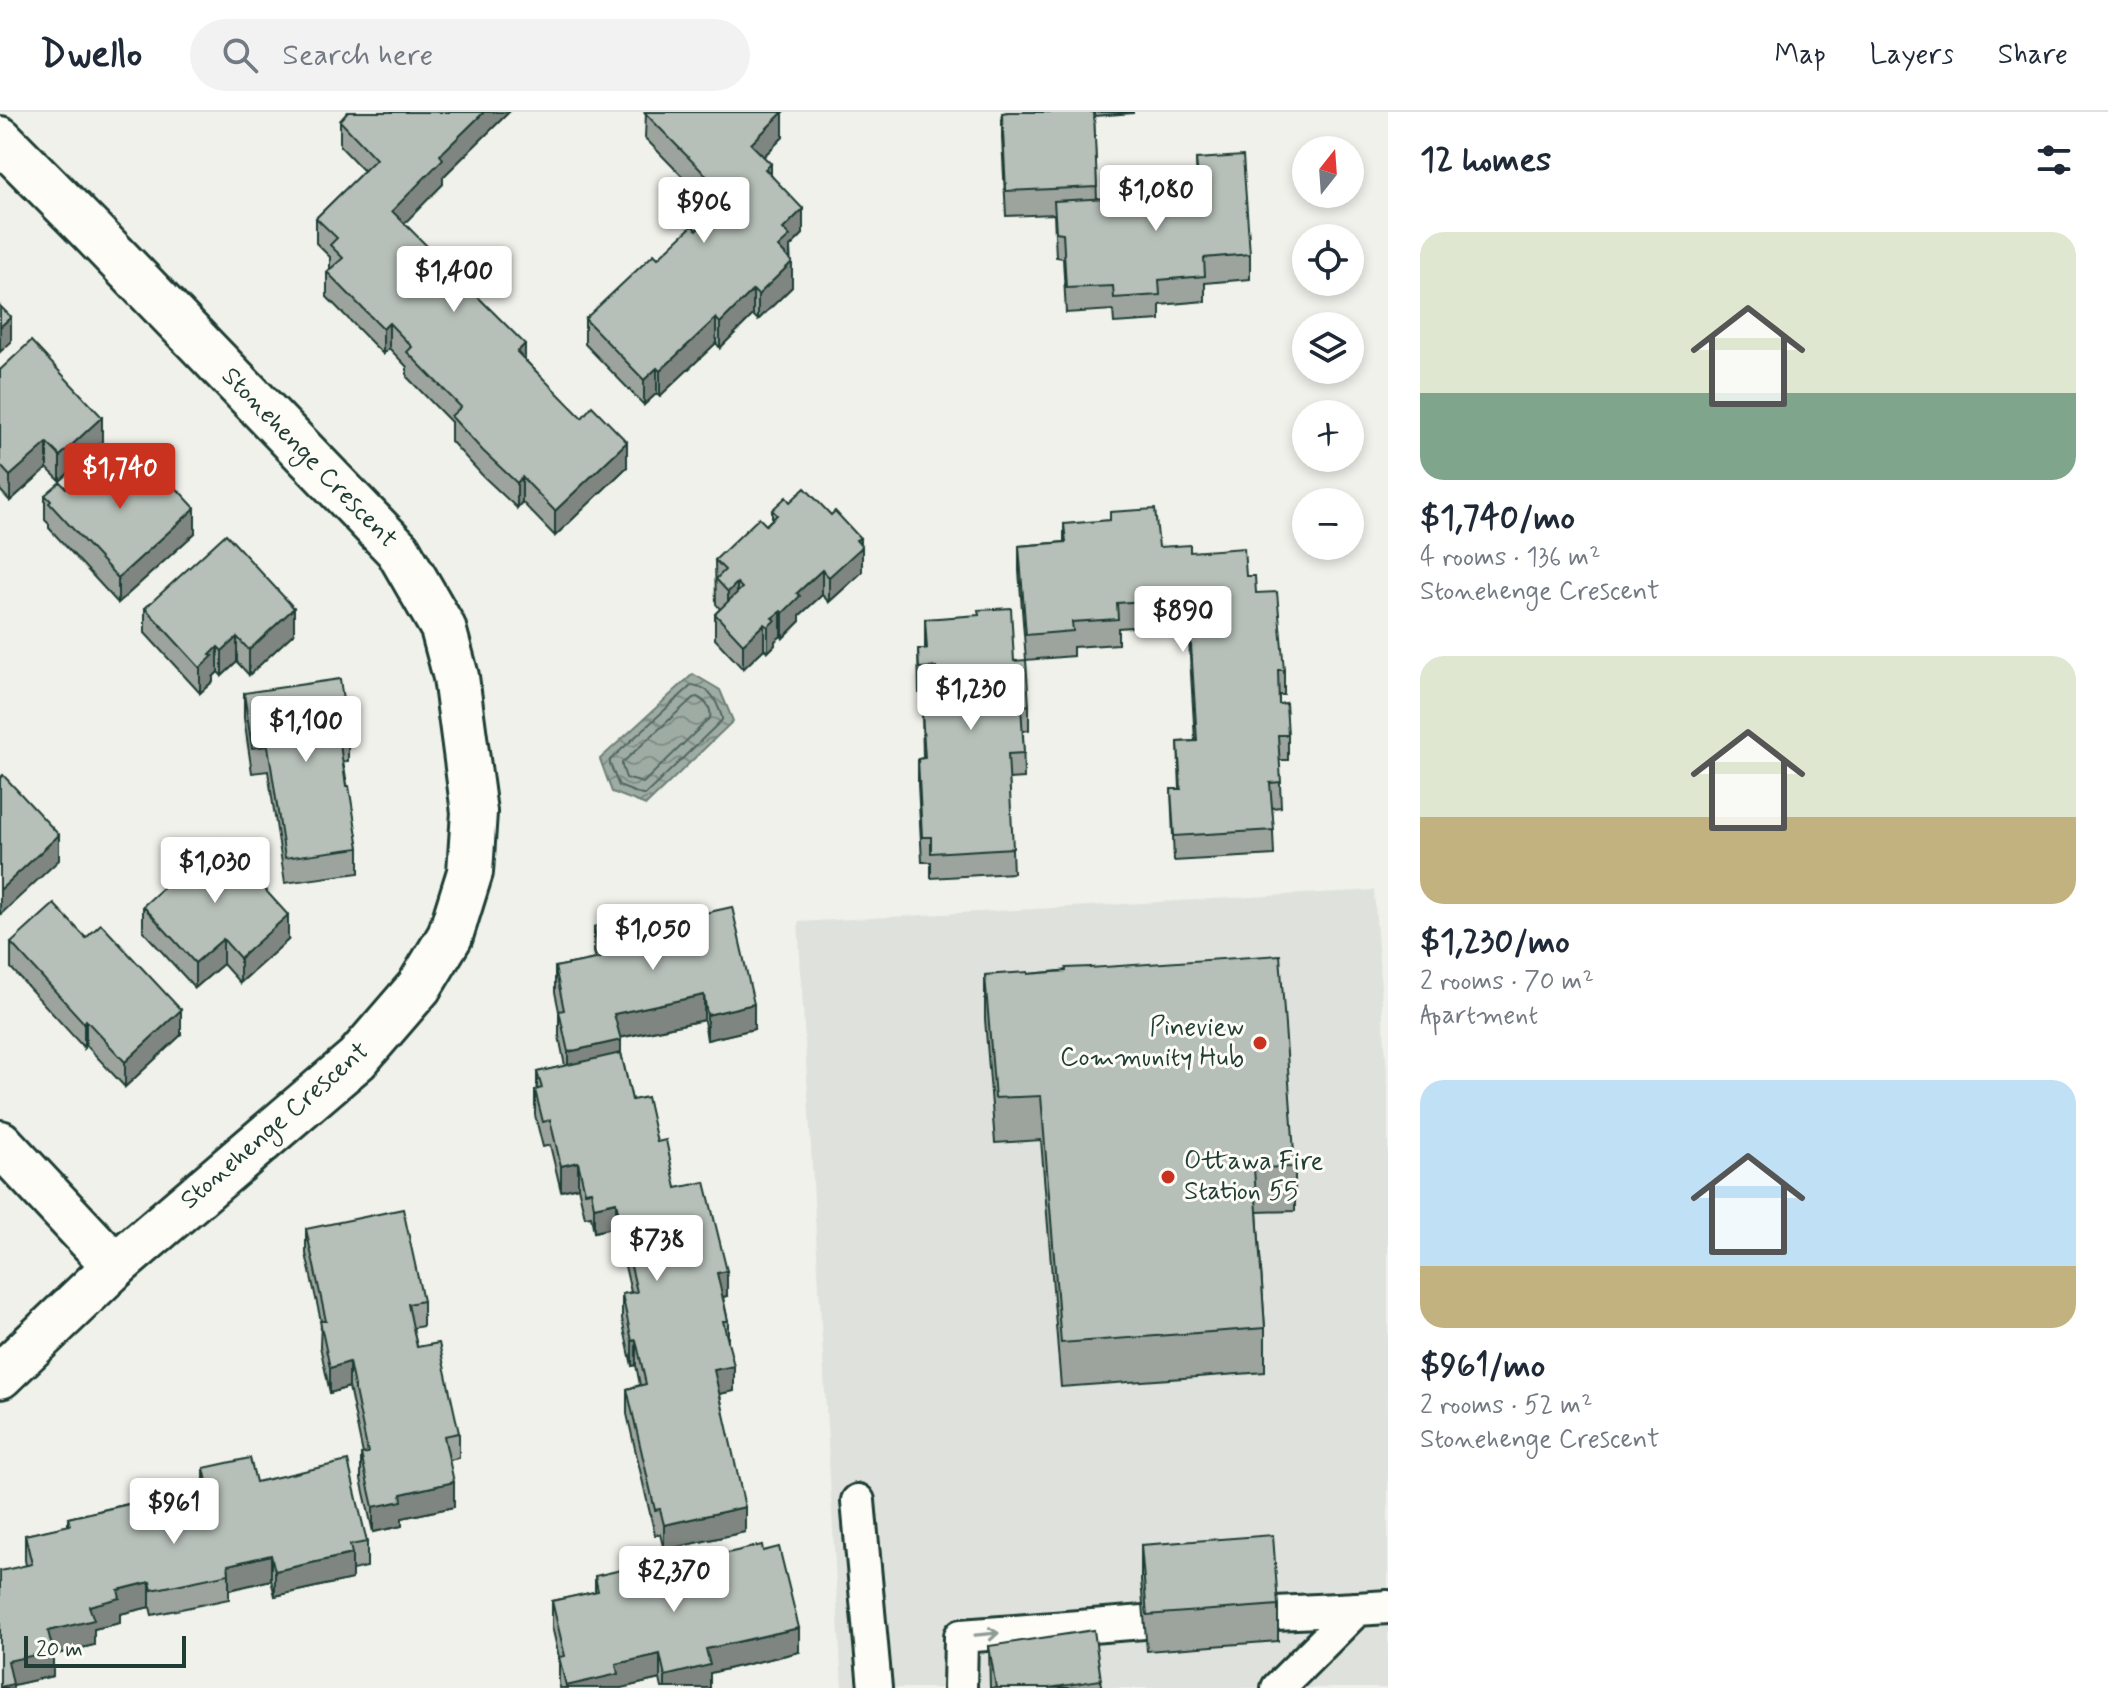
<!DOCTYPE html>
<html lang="en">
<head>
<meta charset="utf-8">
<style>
	:root { --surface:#fff; --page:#f2f2f3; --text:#1f2937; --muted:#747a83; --line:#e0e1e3; --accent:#c8321e }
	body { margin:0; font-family:Mynerve,sans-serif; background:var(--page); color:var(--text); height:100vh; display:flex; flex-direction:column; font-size:30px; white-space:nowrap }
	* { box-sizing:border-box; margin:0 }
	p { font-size:26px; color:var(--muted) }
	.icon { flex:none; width:44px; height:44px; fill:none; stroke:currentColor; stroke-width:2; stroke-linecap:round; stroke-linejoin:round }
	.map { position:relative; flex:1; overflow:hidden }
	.panel { display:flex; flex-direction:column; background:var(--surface); width:720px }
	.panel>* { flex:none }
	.needle { width:52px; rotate:17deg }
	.fabs { position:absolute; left:1292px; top:24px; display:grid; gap:16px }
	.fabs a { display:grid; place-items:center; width:72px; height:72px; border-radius:50%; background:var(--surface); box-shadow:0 4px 12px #0003; font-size:40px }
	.scale { position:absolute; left:24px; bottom:20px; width:162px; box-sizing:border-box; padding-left:8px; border:4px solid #1f3d34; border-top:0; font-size:22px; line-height:28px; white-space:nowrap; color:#1f3d34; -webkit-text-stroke:6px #fdfcf7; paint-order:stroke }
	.price { position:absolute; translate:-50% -68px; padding:0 18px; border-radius:8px; background:#fff; color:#222; font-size:26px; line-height:52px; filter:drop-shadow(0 2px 4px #0008) }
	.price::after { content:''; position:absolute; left:50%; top:48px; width:24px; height:18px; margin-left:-12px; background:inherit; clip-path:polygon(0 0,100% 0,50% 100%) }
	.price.active { background:var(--accent); color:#fff }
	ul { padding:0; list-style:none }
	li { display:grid; align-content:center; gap:16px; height:424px; padding:0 32px }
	li span { display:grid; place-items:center; height:248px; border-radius:24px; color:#555 }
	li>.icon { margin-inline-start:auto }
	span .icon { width:144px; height:144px; fill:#fffc; stroke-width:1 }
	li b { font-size:34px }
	h2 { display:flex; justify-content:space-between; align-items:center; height:96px; padding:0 32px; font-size:34px }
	header { display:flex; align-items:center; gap:48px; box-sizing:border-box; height:112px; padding:0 40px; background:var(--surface); border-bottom:2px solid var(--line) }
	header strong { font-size:38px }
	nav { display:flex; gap:44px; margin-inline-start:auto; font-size:28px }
	.search { width:560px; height:72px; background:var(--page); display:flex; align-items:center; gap:20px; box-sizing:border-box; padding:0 28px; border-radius:44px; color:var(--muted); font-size:30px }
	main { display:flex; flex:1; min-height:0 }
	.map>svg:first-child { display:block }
	.built { fill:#dfe2dc }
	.water { fill:url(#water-waves); stroke:#6c8077; stroke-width:2 }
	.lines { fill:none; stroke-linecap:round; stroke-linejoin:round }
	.shore { stroke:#526961; stroke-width:2 }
	.service-casing { stroke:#1f3d34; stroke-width:38 }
	.minor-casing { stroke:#1f3d34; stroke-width:50 }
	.service { stroke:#fdfcf7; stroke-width:32 }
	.minor { stroke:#fdfcf7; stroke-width:44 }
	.wall { fill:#9da49e; stroke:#1f3d34; stroke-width:2 }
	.shaded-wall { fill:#7f8681; stroke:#1f3d34; stroke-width:2 }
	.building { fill:#b6bfb8; stroke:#1f3d34; stroke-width:2 }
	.oneway { stroke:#8e9c96 }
	.poi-dot { fill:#c8321e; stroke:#fdfcf7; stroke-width:3 }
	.labels { text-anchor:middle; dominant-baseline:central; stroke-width:6; stroke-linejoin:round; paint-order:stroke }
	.street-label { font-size:26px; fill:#1f3d34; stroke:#fdfcf7 }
	.poi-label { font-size:26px; fill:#1f3d34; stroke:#fdfcf7; text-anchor:end }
</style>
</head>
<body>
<header>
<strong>Dwello</strong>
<div class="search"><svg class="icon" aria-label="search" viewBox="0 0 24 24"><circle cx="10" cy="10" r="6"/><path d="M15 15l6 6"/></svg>Search here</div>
<nav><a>Map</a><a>Layers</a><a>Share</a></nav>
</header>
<main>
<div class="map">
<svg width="1388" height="1576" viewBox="0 0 1388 1576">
	<defs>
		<pattern id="water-waves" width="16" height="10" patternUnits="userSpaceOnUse" patternTransform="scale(2)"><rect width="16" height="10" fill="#9faca4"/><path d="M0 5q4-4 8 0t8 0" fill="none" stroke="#818d86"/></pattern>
	</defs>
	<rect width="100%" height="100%" fill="#f0f1eb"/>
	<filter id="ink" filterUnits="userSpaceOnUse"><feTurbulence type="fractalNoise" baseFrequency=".0125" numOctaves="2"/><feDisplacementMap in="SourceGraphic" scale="16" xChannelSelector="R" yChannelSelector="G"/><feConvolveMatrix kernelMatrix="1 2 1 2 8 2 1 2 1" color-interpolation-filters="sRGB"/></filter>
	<g filter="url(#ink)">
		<polygon class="built" points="1374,778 1388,974 1388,1576 842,1576 798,810"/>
		<polygon class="water" points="693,562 720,578 733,609 646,693 612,680 600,647"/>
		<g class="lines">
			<g class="shore">
				<path d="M692 573C712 576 716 588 722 605V608L645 683H642L619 674 610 652V648Z"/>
				<path d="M697 585C705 589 712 596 710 606L643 671 626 666 622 654V651L693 586Z"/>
			</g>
			<defs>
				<g id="service">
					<polyline points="858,1389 875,1576"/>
					<polyline points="1276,1501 1357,1497"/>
					<polyline points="960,1576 961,1524 1144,1510"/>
					<polyline points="1278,1576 1357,1497 1388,1495"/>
				</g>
				<g id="minor">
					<polyline points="0,27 92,120 398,438 443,516 456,565 474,700 470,760 450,824 419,875 357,947 115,1154 0,1264"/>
					<polyline points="0,1031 115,1154"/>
				</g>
			</defs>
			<use href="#service" class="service-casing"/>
			<use href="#minor" class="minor-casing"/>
			<use href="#service" class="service"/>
			<use href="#minor" class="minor"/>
		</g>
		<g class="wall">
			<polygon points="348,0 509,0 443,65 443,72 404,111 525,248 627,355 555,424 522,390 517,396 483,364 451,329 451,310 407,265 407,255 389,236 383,242 327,185 327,160 330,157 330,145 316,131 316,106 364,59 340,34 340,9"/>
			<polygon points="645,0 783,0 783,25 763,45 771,63 803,122 790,135 792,175 758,208 753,203 720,236 716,231 660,284 657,281 644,293 585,232 585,207 658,146 697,118 716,99 645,26 646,1"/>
			<polygon points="1008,0 1133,0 1133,1 1094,4 1097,87 1108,94 1153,91 1153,78 1197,75 1196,47 1250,142 1250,167 1205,171 1205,189 1160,193 1160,208 1114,211 1113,198 1066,201 1063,146 1056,145 1054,102 1006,104 1002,26 1002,1"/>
			<polygon points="0,258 102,330 60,369 47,356 10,389 0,378"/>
			<polygon points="131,365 195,421 118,491 49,416 49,412 45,408 45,383 66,376"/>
			<polygon points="790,390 860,433 862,460 829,490 822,483 800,503 800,509 783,526 781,524 775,529 775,533 768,540 764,537 743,557 715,527 715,502 720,497 716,492 715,448 766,413 772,407 772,398"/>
			<polygon points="1064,412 1159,435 1190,440 1246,464 1256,481 1284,558 1284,583 1279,583 1279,592 1288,623 1288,648 1279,648 1281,695 1272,696 1274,743 1174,749 1171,677 1180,677 1178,630 1195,629 1188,511 1118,516 1118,532 1073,535 1073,544 1026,548 1019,459 1019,434 1064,430"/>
			<polygon points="145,496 294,521 249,563 237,550 222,564 218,560 213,565 213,569 200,581 145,521"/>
			<polygon points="925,507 1014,549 1029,593 1029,618 1023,619 1024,666 1009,667 1013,761 931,766 931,750 922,750 918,672 918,647 923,646 922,600 937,599 936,580 919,581 918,537 925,537"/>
			<polygon points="244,581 348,624 348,649 343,650 359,736 359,761 285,771 268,659 252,661 244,606"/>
			<polygon points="143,794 288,828 240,871 223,852 195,876 143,819"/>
			<polygon points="687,805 754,917 707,928 704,908 620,926 621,941 632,988 657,1030 676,1076 727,1184 723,1185 728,1209 728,1230 734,1279 720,1282 745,1420 664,1438 660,1422 655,1423 627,1302 627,1277 640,1273 636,1253 632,1254 622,1207 622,1182 631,1180 616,1115 594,1120 591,1104 585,1105 578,1075 561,1079 550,1033 543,1035 535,1003 535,978 537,978 537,960 565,954 559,924 559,899 555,880 555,855 596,847 594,840 594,815"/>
			<polygon points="86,826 181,923 125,975 86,933 84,936 11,856 11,831"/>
			<polygon points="1090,856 1295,1055 1295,1099 1257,1100 1265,1216 1265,1260 1061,1275 1041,1028 995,1031 985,907 985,863 1028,862"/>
			<polygon points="306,1117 423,1189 423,1214 413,1216 417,1235 459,1321 459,1346 449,1348 454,1395 402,1406 402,1414 373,1420 361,1367 361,1342 363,1342 349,1275 330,1281 320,1234 321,1209 306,1142"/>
			<polygon points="204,1356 256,1370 367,1430 367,1455 352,1458 352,1467 275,1484 271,1468 229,1478 229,1487 152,1503 150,1495 120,1502 120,1511 94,1517 94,1533 53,1543 53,1564 13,1573 13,1576 0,1576 26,1453 25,1448 25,1423 68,1414 68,1406 204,1374"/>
			<polygon points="1141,1433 1278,1493 1278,1529 1147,1539 1141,1468"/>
			<polygon points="685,1451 799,1540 710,1561 710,1576 662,1576 660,1567 621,1576 560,1576 559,1570 559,1545 552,1514 552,1489 595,1480 595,1464 642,1467 685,1457"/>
			<polygon points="989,1534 1101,1568 1101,1576 990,1576"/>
		</g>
		<g class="shaded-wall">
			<polygon points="484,0 509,0 443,65 443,72 392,124 392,99 440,43"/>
			<polygon points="783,0 783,25 751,57 751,32"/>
			<polygon points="771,52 771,77 765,57"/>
			<polygon points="803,97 803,122 790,135 790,149 778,135 783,117"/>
			<polygon points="792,150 792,175 758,208 758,183"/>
			<polygon points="753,178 753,203 720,236 720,211"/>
			<polygon points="11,205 11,230 0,240 0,215"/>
			<polygon points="716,206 716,231 660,284 660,259"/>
			<polygon points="389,211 389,236 383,242 383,217"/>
			<polygon points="525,232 525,257 517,240"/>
			<polygon points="657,256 657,281 644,293 644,268"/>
			<polygon points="102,305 102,330 60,369 60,344"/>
			<polygon points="627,330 627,355 555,424 555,399"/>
			<polygon points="47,331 47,356 10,389 10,364"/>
			<polygon points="522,365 522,390 517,396 517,371"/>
			<polygon points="195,396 195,421 118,491 118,466"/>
			<polygon points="860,426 860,437 862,435 862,460 829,490 829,465 856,428"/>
			<polygon points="822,458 822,483 800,503 800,509 783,526 783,501 797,481"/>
			<polygon points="737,471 737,496 728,505 728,480"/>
			<polygon points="294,496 294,521 249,563 249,538"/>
			<polygon points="781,499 781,524 775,529 775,533 768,540 768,515 772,506"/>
			<polygon points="764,512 764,537 743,557 743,532"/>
			<polygon points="237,525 237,550 222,564 222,539"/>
			<polygon points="218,535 218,560 213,565 213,569 200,581 200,556 210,543"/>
			<polygon points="59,723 59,748 0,803 0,778"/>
			<polygon points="288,803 288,828 240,871 240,846"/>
			<polygon points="223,827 223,852 195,876 195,851"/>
			<polygon points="704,883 704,908 614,927 614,902"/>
			<polygon points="754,892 754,917 707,928 707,903"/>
			<polygon points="181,898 181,923 125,975 125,950"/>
			<polygon points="86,908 86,933 84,936 84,911"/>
			<polygon points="621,928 621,953 568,965 568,940"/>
			<polygon points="578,1050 578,1075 561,1079 561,1054"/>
			<polygon points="616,1090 616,1115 594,1120 594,1095"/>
			<polygon points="727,1159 727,1184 717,1186 717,1161"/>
			<polygon points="636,1228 636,1253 632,1254 632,1229"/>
			<polygon points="349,1250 349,1275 330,1281 330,1256"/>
			<polygon points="734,1254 734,1279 714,1283 714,1258"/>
			<polygon points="454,1370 454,1395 402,1406 402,1414 373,1420 373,1395 401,1382"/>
			<polygon points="745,1395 745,1420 664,1438 664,1413"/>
			<polygon points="352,1442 352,1467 275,1484 275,1459"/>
			<polygon points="271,1443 271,1468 229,1478 229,1462 228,1453"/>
			<polygon points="150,1470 150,1495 120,1502 120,1511 94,1517 94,1533 53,1543 53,1564 13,1573 13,1576 0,1576 8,1549 48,1519 118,1478"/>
			<polygon points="799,1516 799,1540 710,1561 710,1576 665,1576 665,1564 706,1537"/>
			<polygon points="660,1542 660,1567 621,1576 566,1576 566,1574 616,1552"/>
		</g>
		<g class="building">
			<polygon points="348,0 484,0 440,43 443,47 392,99 525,232 517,240 582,306 592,294 627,330 555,399 522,365 517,371 483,339 451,304 461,295 407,240 412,235 389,211 383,217 327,160 343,146 330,133 337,126 316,106 376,47 340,9"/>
			<polygon points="647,0 783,0 751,32 771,52 765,57 803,97 783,117 790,124 778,135 792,150 758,183 753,178 720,211 716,206 660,259 657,256 644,268 585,207 654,142 658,146 692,114 697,118 729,87 645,1"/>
			<polygon points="1009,0 1094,0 1097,75 1006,79 1002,1"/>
			<polygon points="1243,44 1250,142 1204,146 1205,164 1159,168 1160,183 1114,186 1113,174 1066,176 1063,121 1056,120 1054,89 1108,86 1108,94 1153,91 1153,78 1199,75 1196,47"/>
			<polygon points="0,194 11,205 0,215"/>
			<polygon points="31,229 102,305 60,344 47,331 10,364 0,353 0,258"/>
			<polygon points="106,340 131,365 152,350 195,396 118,466 49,391 51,389 45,383 60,370 66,376"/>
			<polygon points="805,376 831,403 835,399 860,426 856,428 862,435 829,465 822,458 797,481 800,484 783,501 781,499 772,506 775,508 768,515 764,512 743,532 715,502 742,476 737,471 728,480 716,467 725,458 715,448 759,406 766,413 777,403 772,398 786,385 790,390"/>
			<polygon points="1155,397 1159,435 1190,433 1190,440 1244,436 1246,464 1255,464 1256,481 1277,480 1284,558 1278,558 1279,592 1286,591 1288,623 1278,623 1281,670 1270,671 1274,718 1174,724 1171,677 1181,677 1178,630 1197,629 1188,486 1117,491 1118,507 1072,510 1073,519 1026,523 1019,434 1066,430 1064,412 1110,408 1110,400"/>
			<polygon points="226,422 294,496 249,538 237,525 222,539 218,535 210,543 213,544 200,556 145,496"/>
			<polygon points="1011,496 1014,549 1026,548 1029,593 1021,594 1024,641 1008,642 1013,736 931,741 931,725 922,725 918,647 925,646 922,600 939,599 936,555 919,556 918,537 927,537 925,507 979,503 978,498"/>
			<polygon points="340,567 348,624 339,625 346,674 349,674 359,736 285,746 268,634 252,636 244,581"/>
			<polygon points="3,663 59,723 0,778 0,666"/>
			<polygon points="218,726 288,803 240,846 223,827 195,851 143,794"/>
			<polygon points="54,792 86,826 101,812 181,898 125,950 86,908 84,911 11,831"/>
			<polygon points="684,795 687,805 732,795 754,892 707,903 704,883 614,902 621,928 568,940 559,899 564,898 555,855 601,846 594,815"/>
			<polygon points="1280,843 1295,1055 1254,1056 1265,1216 1061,1231 1041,984 995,986 985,863 1028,860 1028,862 1066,859 1066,856 1090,855 1090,856"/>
			<polygon points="621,941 632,988 647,985 657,1030 666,1028 676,1076 705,1070 727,1159 717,1161 728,1209 723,1209 734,1254 714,1258 745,1395 664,1413 660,1397 655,1398 627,1277 646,1272 636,1228 632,1229 622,1182 637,1180 616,1090 594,1095 591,1079 585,1080 578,1050 561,1054 550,1008 543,1010 535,978 542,976 537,960"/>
			<polygon points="403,1097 423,1189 408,1192 417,1235 439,1231 459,1321 444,1324 454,1370 401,1382 402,1389 373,1395 361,1342 368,1341 349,1250 330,1256 320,1209 326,1209 306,1117"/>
			<polygon points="250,1346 256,1370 348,1349 367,1430 350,1433 352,1442 275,1459 271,1443 228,1453 229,1462 152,1478 150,1470 118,1478 120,1486 89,1494 94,1508 48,1519 53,1539 8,1549 13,1572 0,1575 0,1459 32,1452 25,1423 70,1413 68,1406 208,1374 204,1356"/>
			<polygon points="1273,1423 1278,1493 1147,1503 1141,1433"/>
			<polygon points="762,1433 763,1439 779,1435 799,1516 706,1537 710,1553 665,1564 660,1542 616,1552 618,1562 566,1574 559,1545 565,1544 552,1489 598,1479 595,1464 639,1454 642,1467 687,1457 685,1451"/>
			<polygon points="1094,1518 1101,1568 1049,1576 996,1576 989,1534"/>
		</g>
		<defs><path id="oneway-shaft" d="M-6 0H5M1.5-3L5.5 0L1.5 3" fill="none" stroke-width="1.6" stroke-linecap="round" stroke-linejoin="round" transform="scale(2)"/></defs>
		<use class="oneway" href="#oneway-shaft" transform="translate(987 1522) rotate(-5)"/>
	</g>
	<g class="poi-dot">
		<circle cx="1260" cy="931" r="8"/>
		<circle cx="1168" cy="1065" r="8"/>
	</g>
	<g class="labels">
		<g class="street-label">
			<text transform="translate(309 346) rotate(46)">Stonehenge Crescent</text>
			<text transform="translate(275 1014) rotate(-41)">Stonehenge Crescent</text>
		</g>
		<g class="poi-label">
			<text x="1244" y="916">Pineview<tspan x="1244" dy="30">Community Hub</tspan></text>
			<text x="1184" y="1050" text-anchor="start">Ottawa Fire<tspan x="1184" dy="30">Station 55</tspan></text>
		</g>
	</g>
</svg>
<div class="fabs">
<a><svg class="needle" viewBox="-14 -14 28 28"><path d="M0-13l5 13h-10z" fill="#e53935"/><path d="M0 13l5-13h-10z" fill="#747a83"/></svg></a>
<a><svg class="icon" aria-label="locate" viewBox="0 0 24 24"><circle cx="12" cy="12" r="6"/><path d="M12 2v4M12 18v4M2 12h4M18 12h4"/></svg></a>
<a><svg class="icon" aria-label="layers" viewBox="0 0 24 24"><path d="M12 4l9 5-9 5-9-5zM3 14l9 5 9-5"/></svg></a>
<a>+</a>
<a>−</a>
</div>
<div class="scale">20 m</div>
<b class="price" style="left:1156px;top:121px">$1,080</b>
<b class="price" style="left:704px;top:133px">$906</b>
<b class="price" style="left:454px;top:202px">$1,400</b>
<b class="price active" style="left:120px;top:399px">$1,740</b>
<b class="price" style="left:1183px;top:542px">$890</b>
<b class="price" style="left:971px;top:620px">$1,230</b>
<b class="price" style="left:306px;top:652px">$1,100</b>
<b class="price" style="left:215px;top:793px">$1,030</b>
<b class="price" style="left:653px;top:860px">$1,050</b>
<b class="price" style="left:657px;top:1171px">$738</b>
<b class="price" style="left:174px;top:1434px">$961</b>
<b class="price" style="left:674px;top:1502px">$2,370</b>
</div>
<section class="panel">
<h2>12 homes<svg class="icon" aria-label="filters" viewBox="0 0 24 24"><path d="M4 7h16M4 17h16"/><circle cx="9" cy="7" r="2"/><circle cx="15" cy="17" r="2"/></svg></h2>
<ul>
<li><span style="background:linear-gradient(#dfe7d0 65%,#7fa58c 0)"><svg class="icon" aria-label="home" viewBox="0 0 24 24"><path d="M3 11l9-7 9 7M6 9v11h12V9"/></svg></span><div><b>$1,740/mo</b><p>4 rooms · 136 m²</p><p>Stonehenge Crescent</p></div></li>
<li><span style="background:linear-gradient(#dfe7d0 65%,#c2b280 0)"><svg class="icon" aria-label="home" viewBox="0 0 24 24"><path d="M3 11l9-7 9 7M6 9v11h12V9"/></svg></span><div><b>$1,230/mo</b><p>2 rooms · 70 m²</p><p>Apartment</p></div></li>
<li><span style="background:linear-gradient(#bfe0f5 75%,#c2b280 0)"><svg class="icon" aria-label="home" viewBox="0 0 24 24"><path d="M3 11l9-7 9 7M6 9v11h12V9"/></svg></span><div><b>$961/mo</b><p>2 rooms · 52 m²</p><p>Stonehenge Crescent</p></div></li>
</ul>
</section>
</main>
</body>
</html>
